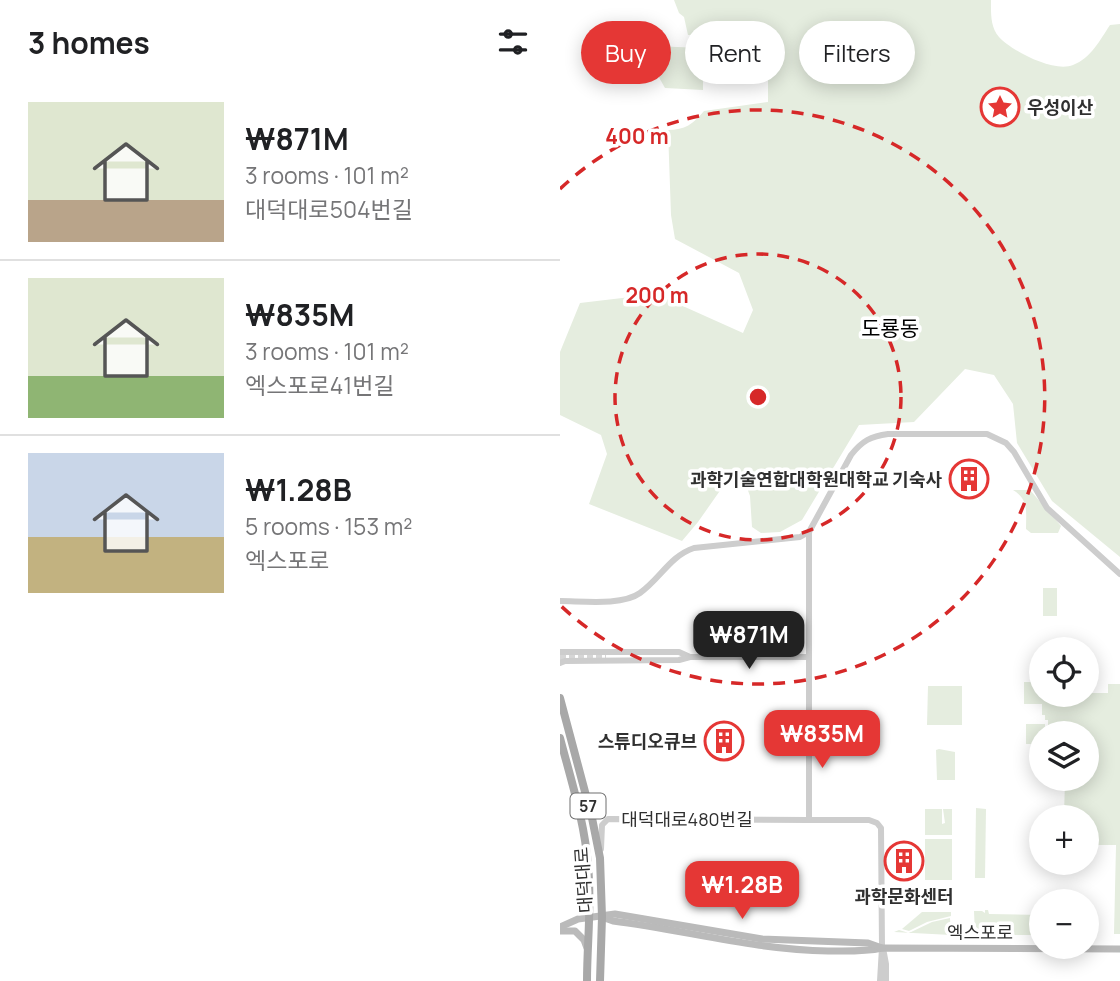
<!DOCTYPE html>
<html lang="en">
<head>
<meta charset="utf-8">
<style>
	:root { --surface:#fff; --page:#f2f2f2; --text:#202124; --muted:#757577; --line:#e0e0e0; --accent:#e53735 }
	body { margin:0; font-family:Manrope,"Noto Sans KR",sans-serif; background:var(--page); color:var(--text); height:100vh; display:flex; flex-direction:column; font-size:26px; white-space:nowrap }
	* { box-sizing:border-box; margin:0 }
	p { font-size:23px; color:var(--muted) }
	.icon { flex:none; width:38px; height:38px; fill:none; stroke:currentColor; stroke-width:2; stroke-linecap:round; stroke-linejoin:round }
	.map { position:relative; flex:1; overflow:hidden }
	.side { display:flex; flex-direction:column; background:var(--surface); width:560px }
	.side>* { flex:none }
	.guide { position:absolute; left:21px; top:21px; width:434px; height:63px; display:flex; gap:14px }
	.buttons { position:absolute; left:469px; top:637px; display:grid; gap:14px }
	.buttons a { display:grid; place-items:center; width:70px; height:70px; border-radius:50%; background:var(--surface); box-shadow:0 4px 18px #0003; font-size:35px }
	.price { position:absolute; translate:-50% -60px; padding:0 16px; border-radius:14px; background:var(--accent); color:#fff; font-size:23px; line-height:46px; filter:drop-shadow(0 2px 4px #0008) }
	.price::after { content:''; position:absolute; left:50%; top:42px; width:21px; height:16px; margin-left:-10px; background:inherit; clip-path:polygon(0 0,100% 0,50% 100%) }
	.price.active { background:#222; color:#fff }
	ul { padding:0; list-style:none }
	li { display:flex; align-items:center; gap:21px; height:175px; padding:0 28px }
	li+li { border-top:2px solid var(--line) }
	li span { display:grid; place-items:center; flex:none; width:196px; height:140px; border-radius:0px; color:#555 }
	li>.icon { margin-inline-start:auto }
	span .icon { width:84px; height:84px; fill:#fffc; stroke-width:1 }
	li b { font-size:30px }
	h2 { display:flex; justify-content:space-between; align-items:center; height:84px; padding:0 28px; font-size:30px }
	.pill { padding:0 24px; border-radius:32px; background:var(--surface); box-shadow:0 4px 18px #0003; font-size:24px; line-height:63px }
	.pill.active { background:var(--accent); color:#fff }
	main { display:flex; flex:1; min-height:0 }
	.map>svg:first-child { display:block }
	.green { fill:#e5eddf }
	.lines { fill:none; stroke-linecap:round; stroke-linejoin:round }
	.tertiary-tunnel { stroke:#d6d6d6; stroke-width:6; stroke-dasharray:6 3; stroke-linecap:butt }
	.tertiary { stroke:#cdcdcd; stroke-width:6 }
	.secondary { stroke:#bababa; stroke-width:7 }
	.primary { stroke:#a8a8a8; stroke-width:8 }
	.ring { fill:none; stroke:#d62828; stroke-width:3.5; stroke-dasharray:12 9 }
	.labels { text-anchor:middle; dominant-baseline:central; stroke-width:7; stroke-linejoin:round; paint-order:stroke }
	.shield { fill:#fff; stroke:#6e6e6e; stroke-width:2 }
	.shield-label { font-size:16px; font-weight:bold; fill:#303030 }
	.poi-label { font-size:18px; font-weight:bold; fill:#303030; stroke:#fff; text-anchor:end }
	.street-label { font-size:18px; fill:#303030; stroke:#fff }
	.quarter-label { font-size:21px; fill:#000; stroke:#fff }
	.centre { fill:#d62828; stroke:#fff; stroke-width:3.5 }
	.ring-label { font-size:21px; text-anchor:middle; font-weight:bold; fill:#d62828; stroke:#fff; stroke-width:7; stroke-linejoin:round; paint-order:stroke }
</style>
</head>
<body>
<main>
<section class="side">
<h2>3 homes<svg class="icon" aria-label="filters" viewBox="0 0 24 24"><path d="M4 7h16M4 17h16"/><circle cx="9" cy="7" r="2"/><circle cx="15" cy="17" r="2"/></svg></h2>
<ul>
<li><span style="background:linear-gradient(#dfe7d0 70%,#b9a48a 0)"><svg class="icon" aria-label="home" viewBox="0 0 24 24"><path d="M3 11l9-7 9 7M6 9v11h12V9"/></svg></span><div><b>₩871M</b><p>3 rooms · 101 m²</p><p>대덕대로504번길</p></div></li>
<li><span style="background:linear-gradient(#dfe7d0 70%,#8fb573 0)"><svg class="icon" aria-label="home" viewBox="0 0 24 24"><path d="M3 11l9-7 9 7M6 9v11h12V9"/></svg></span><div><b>₩835M</b><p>3 rooms · 101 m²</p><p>엑스포로41번길</p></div></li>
<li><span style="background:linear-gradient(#c9d6e8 60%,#c2b280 0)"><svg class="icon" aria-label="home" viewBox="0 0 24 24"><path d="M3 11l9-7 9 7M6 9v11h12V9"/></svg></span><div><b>₩1.28B</b><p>5 rooms · 153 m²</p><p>엑스포로</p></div></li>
</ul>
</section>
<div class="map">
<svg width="560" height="981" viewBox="0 0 560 981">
	<rect width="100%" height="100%" fill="#fff"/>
	<g class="green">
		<path d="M114 0H431C431 12 430 27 439 37 452 51 494 73 513 65 531 58 540 40 550 25L560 24V557L492 501 457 443 453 404 434 375 405 369 354 422 299 425 242 520 220 532 201 533 192 527 190 496 182 474 171 475 138 522 122 541 29 504 47 454 41 435 0 415V352L20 303 96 294 183 333 193 310 179 273 115 239 111 215 108 130C125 130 133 124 144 111L208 102V54L153 35H128L124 17 119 13Z"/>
		<polygon points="92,46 143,48 143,90 105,88 96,72"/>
		<path d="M453 490H470L501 526 498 533H471L466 529C466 513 469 499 453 490Z"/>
		<rect x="483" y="588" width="14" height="28"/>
		<polygon points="464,682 481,682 481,695 503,695 503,701 527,693 548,693 548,684 560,684 560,934 554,934 556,845 527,845 527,817 504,817 505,779 527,779 527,733 504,733 503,724 503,733 488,733 488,720 485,720 485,715 482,715 482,704 464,704"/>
		<polygon points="368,686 402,686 402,725 367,725"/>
		<polygon points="466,724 485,724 485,733 481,733 481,744 466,744"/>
		<polygon points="379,749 395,752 395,780 377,780 376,750"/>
		<polygon points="416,808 426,809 425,878 415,878"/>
		<polygon points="365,809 382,809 382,824 385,823 383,809 392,809 392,835 365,835"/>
		<rect x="365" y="839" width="27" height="41"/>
		<polygon points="425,910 428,910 429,914 480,915 480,935 415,935 414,911 422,911 425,913"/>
		<polygon points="362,912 391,912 391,916 367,922 349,931 342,929"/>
		<polygon points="390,918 391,935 334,932 339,930 349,933 372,922"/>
	</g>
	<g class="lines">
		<polyline class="tertiary-tunnel" points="0,657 46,657"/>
		<g class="tertiary">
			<polyline points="249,532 249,820 309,820 317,823 321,828 322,948 320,981"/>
			<path d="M0 601C22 601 62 606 80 593 100 579 110 556 134 548L240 537 249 532 291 455C302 441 311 436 328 434H427L446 443 454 452 487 508 560 574"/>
			<polyline points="0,652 119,652 130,657"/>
			<polyline points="0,663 5,661 119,660 130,657 249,657"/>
			<polyline points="41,849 42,825 48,819 249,820"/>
			<polyline points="323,948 326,964 326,981"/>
		</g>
		<g class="secondary">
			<path d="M42 917 53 921C125 930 195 950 268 951 287 951 304 952 322 948L560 949"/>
			<polyline points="0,927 18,919 55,914 202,939 308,943 322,948"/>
			<polyline points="0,931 15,931 24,940 27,948"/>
		</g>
		<g class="primary">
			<polyline points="0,698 32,818 40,858 42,917 40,981"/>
			<path d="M0 738C11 780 25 823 28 866 32 904 27 943 27 981"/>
		</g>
	</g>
	<g class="ring">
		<circle cx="198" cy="397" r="143"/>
		<path d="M0 189A287 287 0 1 1 0 605"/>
	</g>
	<defs>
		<symbol id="sight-ring" viewBox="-11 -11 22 22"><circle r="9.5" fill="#fff" stroke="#e53735" stroke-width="1.5"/><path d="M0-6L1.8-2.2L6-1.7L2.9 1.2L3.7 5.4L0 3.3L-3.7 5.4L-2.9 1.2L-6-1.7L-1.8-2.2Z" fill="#e53735"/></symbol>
		<symbol id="building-ring" viewBox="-11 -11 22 22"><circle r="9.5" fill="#fff" stroke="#e53735" stroke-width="1.5"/><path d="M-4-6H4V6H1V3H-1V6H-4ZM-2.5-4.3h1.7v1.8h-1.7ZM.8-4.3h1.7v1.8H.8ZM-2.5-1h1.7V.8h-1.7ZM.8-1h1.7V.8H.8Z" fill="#e53735"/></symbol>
	</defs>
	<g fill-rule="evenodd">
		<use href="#sight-ring" x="418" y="85" width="44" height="44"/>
		<use href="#building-ring" x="387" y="457" width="44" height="44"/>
		<use href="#building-ring" x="142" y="719" width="44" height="44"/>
		<use href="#building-ring" x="322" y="839" width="44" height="44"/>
	</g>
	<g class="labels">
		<rect class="shield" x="10.5" y="793.5" width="35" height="25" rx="5"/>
		<g class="shield-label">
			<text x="28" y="806">57</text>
		</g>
		<g class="poi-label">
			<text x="467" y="107" text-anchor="start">우성이산</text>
			<text x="382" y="479">과학기술연합대학원대학교 기숙사</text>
			<text x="137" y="741">스튜디오큐브</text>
			<text x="344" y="896" text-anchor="middle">과학문화센터</text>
		</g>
		<g class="street-label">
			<text x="127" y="819">대덕대로480번길</text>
			<text transform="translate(23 880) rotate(-94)">대덕대로</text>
			<text x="420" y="932">엑스포로</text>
		</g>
		<g class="quarter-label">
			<text x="330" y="328">도룡동</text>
		</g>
	</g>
	<circle cx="198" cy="397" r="10" class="centre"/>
	<g class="ring-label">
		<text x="77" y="144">400 m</text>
		<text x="97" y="303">200 m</text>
	</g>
</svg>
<div class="buttons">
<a><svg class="icon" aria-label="locate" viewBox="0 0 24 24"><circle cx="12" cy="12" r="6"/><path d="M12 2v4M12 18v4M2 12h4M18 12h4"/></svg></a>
<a><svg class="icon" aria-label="layers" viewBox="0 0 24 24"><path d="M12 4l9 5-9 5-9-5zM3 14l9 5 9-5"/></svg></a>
<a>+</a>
<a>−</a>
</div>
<b class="price active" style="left:189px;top:671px">₩871M</b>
<b class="price" style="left:262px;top:770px">₩835M</b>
<b class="price" style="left:182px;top:921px">₩1.28B</b>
<div class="guide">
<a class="pill active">Buy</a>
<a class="pill">Rent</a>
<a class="pill">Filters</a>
</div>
</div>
</main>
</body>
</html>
